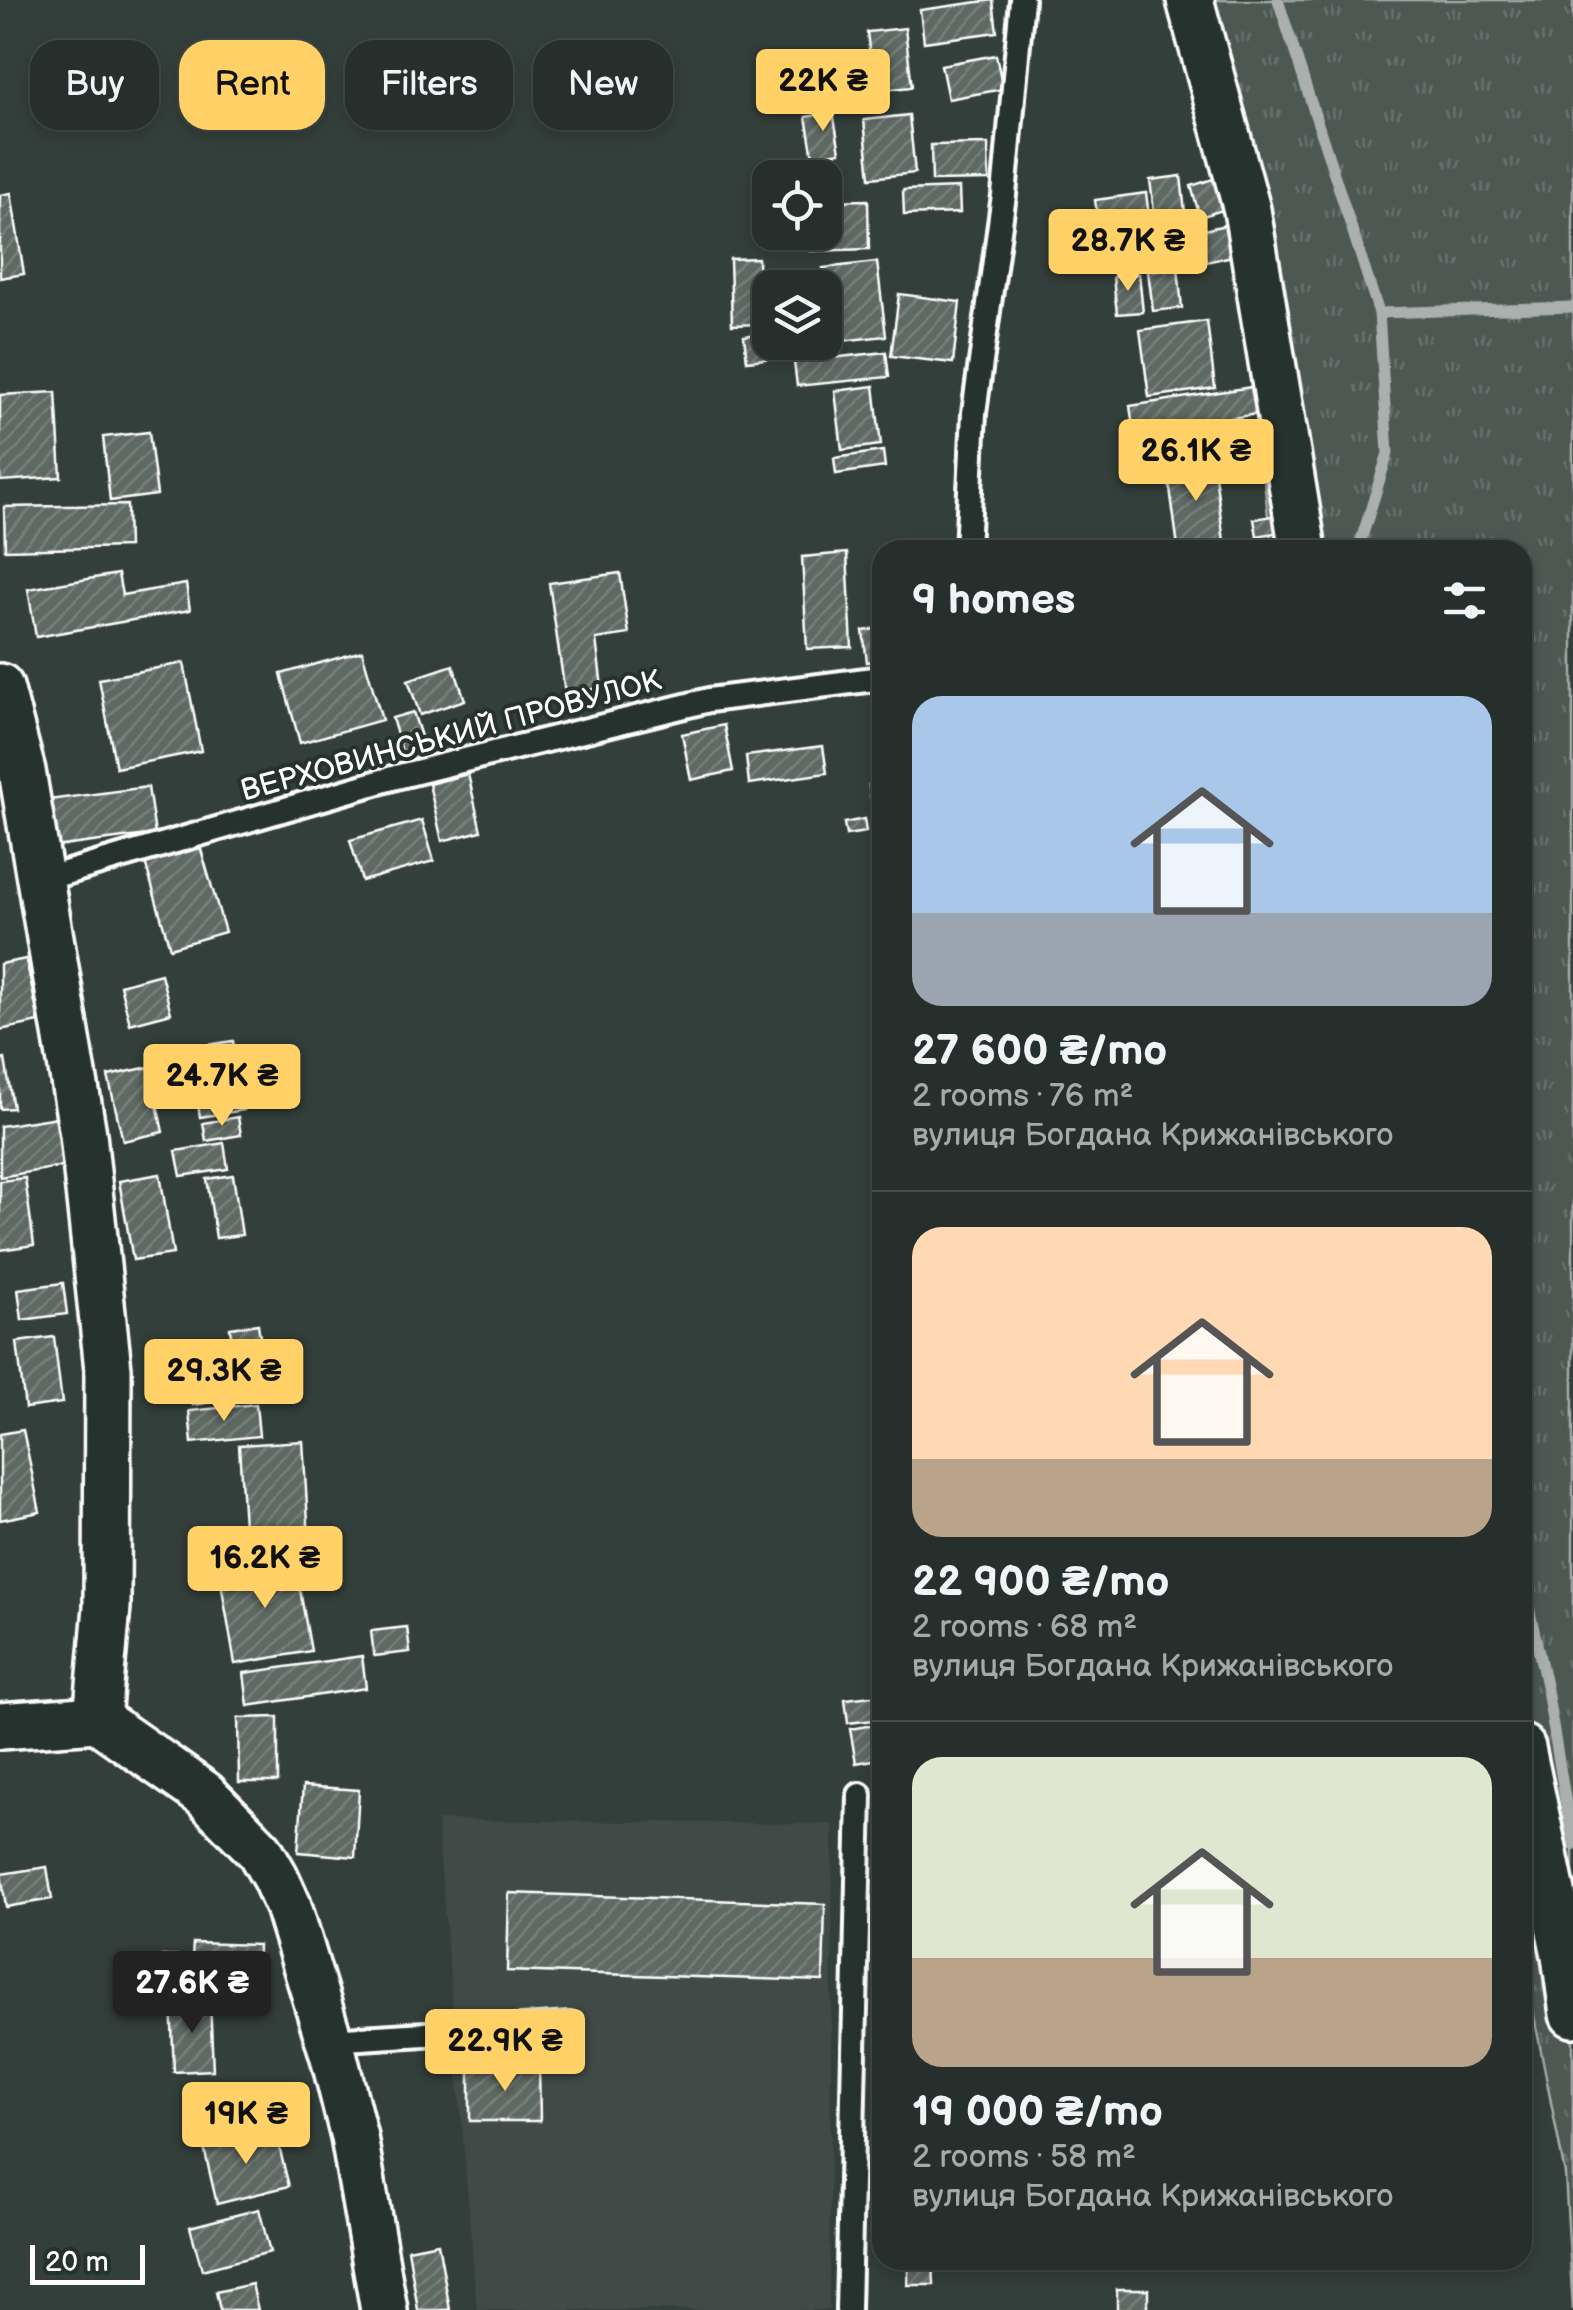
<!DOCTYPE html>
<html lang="en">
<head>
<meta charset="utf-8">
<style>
	:root { --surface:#262f2c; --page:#2e3734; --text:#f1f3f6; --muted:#a4a9a9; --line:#424a48; --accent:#ffd166 }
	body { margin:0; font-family:"Balsamiq Sans",sans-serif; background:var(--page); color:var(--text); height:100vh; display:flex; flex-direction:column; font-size:38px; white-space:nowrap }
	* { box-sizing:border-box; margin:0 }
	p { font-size:32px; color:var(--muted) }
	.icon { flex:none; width:55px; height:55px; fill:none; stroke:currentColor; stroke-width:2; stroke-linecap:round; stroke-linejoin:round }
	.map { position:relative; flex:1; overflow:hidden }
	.panel { position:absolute; left:872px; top:540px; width:660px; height:1730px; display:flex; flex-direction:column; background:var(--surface); border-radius:30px; box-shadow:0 5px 15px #0003,0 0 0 2px var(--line) }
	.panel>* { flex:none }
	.top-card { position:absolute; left:30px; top:40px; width:692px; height:90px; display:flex; gap:20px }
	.buttons { position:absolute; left:752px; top:160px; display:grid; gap:20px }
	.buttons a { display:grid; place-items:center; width:90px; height:90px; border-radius:20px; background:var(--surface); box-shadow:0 5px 15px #0003,0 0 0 2px var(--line); font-size:50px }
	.scale { position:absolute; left:30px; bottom:25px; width:115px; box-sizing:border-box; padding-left:10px; border:5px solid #fff; border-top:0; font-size:28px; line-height:35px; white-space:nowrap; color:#fff; -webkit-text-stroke:8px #26332d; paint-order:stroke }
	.price { position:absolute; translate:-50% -85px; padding:0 22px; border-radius:10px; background:var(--accent); color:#111; font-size:32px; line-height:65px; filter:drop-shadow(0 2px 5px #0008) }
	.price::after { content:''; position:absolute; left:50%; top:60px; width:30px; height:22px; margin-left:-15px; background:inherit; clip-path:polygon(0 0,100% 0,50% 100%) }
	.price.current { background:#222; color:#fff }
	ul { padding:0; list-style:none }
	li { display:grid; align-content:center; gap:20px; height:530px; padding:0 40px }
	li+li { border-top:2px solid var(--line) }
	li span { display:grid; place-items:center; height:310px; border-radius:30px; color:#555 }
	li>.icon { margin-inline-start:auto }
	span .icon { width:180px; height:180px; fill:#fffc; stroke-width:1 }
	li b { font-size:42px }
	h2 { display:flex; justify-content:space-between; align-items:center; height:120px; padding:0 40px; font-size:42px }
	.pill { padding:0 35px; border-radius:30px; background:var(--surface); box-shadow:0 5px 15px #0003,0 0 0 2px var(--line); font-size:35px; line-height:90px }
	.pill.current { background:var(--accent); color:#111 }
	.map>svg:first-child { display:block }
	.built { fill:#404c47 }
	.grass { fill:url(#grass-tufts); stroke:#a6aca9; stroke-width:2.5 }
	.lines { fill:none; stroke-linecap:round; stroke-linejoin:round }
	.stream { stroke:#abb0ae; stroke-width:11 }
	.building { fill:url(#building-hatch); stroke:#fff; stroke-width:2.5 }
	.service-casing { stroke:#fff; stroke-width:30 }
	.minor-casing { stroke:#fff; stroke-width:52 }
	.service { stroke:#26332d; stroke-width:22 }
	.minor { stroke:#26332d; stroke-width:45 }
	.labels { text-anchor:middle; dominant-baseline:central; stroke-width:8; stroke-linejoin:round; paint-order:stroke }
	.street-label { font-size:30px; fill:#fff; stroke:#26332d }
</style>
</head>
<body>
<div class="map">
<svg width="1573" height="2310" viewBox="0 0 1573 2310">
	<defs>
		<pattern id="grass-tufts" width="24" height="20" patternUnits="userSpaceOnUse" patternTransform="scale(2.5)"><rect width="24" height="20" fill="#4d5853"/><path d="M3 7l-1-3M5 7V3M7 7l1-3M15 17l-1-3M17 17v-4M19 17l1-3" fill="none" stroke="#68716d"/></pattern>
		<pattern id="building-hatch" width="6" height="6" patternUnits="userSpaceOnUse" patternTransform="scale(2.5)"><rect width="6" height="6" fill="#5f6964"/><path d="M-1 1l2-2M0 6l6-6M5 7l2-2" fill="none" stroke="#77807b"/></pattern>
	</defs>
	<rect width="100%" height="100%" fill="#333f3a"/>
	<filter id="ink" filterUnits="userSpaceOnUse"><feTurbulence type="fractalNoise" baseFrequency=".01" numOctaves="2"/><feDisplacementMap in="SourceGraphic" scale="20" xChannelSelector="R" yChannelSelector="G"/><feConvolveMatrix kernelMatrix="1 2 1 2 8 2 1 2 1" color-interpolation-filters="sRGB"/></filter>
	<g filter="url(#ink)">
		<polygon class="built" points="437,1820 833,1824 829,2310 477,2310"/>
		<polygon class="grass" points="1176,0 1573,0 1573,2310 1565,2174 1522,1954 1522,550 1272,550 1243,297"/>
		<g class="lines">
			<g class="stream">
				<polyline points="1278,0 1379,313 1573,307"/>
				<polyline points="1358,550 1388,453 1379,313"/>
				<polyline points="1522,1575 1547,1690 1573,1845"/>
			</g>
		</g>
		<g class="building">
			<polygon points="993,0 997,32 924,42 920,10"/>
			<polygon points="905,28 912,87 874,91 867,32"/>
			<polygon points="996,55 1003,89 948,99 941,65"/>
			<polygon points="833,112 840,152 813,157 806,117"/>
			<polygon points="909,115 915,173 870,178 864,120"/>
			<polygon points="988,144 989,180 932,181 931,145"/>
			<polygon points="1181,176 1187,231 1157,234 1150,180"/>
			<polygon points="1216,178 1226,209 1200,217 1191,186"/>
			<polygon points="959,188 960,213 904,215 903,190"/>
			<polygon points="11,193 24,274 0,278 0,195"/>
			<polygon points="1146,193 1155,262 1105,269 1095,200"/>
			<polygon points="868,200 869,249 811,251 810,232 825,232 825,201"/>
			<polygon points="770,213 770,232 802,232 802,241 764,243 763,214"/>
			<polygon points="1225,225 1232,256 1206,262 1200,231"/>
			<polygon points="758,258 760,324 732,325 730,259"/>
			<polygon points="877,262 886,336 831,342 823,268"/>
			<polygon points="1178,268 1182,308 1153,311 1148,271"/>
			<polygon points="1139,274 1143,312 1117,314 1113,277"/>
			<polygon points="899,294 960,302 953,363 891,356"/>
			<polygon points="1207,321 1215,388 1149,397 1140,330"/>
			<polygon points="770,332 770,342 823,342 825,352 747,361 744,336"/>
			<polygon points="886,352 889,377 797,386 794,362"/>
			<polygon points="874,386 881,445 842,450 835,391"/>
			<polygon points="1258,386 1263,413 1134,434 1130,406"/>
			<polygon points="56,392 61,477 0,481 0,395"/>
			<polygon points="1264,428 1269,456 1240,461 1235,433"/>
			<polygon points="149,432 157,495 110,501 103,437"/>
			<polygon points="883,451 885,467 836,474 834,458"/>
			<polygon points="1213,460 1224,541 1178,547 1167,466"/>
			<polygon points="127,505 128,547 5,550 4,507"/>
			<polygon points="1284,514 1286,531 1257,536 1254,519"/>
			<polygon points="847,553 852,647 807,649 802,557"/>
			<polygon points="620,573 629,634 596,639 602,688 565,693 549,583"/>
			<polygon points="118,574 122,595 186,584 190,610 36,637 28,589"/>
			<polygon points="882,628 882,660 867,662 863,631"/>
			<polygon points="362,651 382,720 300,743 281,674"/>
			<polygon points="184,663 201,751 116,768 99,679"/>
			<polygon points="453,665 465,700 420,715 408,680"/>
			<polygon points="413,712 427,755 405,762 392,718"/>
			<polygon points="724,725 733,771 691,780 682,734"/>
			<polygon points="823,746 827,773 749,784 746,756"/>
			<polygon points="468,774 481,831 442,841 429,784"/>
			<polygon points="882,783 882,834 876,835 869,785"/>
			<polygon points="148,787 155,834 54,847 48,800"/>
			<polygon points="864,819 866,832 846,835 844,823"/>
			<polygon points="422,820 434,861 362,881 350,840"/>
			<polygon points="200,846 225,932 170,948 145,862"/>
			<polygon points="26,959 39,1022 0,1030 0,964"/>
			<polygon points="161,974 171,1013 130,1024 120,985"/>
			<polygon points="233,1041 244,1110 200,1117 189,1048"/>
			<polygon points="5,1059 13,1108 0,1109 0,1060"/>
			<polygon points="149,1067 163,1132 123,1141 108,1076"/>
			<polygon points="64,1116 71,1165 0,1177 0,1126"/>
			<polygon points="238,1117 241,1135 206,1141 203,1123"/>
			<polygon points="224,1143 228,1169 181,1176 176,1151"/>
			<polygon points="160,1174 173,1254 133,1260 119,1181"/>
			<polygon points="233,1175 242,1235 216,1238 207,1179"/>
			<polygon points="25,1178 34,1245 0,1250 0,1181"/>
			<polygon points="63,1283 67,1314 22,1320 18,1289"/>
			<polygon points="258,1324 269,1393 193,1405 189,1382 237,1375 230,1328"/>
			<polygon points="54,1337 62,1403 25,1408 17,1342"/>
			<polygon points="256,1404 259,1436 192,1443 189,1411"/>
			<polygon points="23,1430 40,1512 0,1520 0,1434"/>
			<polygon points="303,1441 309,1539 245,1543 239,1445"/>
			<polygon points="294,1557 311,1651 235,1664 219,1571"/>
			<polygon points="407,1627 410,1652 374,1656 371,1631"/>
			<polygon points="362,1656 366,1688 248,1706 244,1673"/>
			<polygon points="882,1695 882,1719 848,1723 845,1699"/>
			<polygon points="278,1717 278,1782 239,1782 238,1718"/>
			<polygon points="873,1725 879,1759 856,1763 850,1729"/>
			<polygon points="303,1786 359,1790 355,1857 298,1852"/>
			<polygon points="47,1867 52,1899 6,1907 1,1874"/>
			<polygon points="509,1893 825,1904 823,1981 507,1971"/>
			<polygon points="193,1943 258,1945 257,1991 191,1989 192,1968 162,1967 162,1956 192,1957"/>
			<polygon points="210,2000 213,2070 174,2072 171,2002"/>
			<polygon points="539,2066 540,2121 470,2121 470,2067"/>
			<polygon points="275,2131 289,2186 217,2204 204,2148"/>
			<polygon points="259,2209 270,2252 202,2270 190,2227"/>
			<polygon points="438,2243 450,2310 418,2310 408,2249"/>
			<polygon points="908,2260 933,2260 934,2285 908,2285"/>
			<polygon points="252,2284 258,2310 220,2310 216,2292"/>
			<rect x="1117" y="2289" width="31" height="21"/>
		</g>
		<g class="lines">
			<defs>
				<g id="service">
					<polyline points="967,550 974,413 1004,195 1022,0"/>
					<polyline points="41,880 396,777 709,700 882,678"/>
					<polyline points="329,2040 570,2025"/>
					<polyline points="848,2310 860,1795"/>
				</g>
				<g id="minor">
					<polyline points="1190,0 1247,210 1303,550"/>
					<polyline points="0,687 22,771 83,1134 108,1369 107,1607 97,1719 204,1794 260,1851 275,1877 288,1906 334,2057 354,2137 384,2310"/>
					<polyline points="0,1726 97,1719"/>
					<polyline points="1522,1748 1565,1955 1573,2014"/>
				</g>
			</defs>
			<use href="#service" class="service-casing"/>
			<use href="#minor" class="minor-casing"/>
			<use href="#service" class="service"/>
			<use href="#minor" class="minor"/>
		</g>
	</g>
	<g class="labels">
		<g class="street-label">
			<text transform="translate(451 736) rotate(-15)">ВЕРХОВИНСЬКИЙ ПРОВУЛОК</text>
		</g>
	</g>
</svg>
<div class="buttons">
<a><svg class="icon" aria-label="locate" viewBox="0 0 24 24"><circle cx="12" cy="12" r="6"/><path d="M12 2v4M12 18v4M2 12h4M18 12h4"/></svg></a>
<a><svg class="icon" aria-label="layers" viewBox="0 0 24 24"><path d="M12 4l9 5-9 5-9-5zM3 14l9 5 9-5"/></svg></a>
</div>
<div class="scale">20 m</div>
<b class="price" style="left:823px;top:134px">22K ₴</b>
<b class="price" style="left:1128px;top:294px">28.7K ₴</b>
<b class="price" style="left:1196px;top:504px">26.1K ₴</b>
<b class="price" style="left:222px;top:1129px">24.7K ₴</b>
<b class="price" style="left:224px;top:1424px">29.3K ₴</b>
<b class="price" style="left:265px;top:1611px">16.2K ₴</b>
<b class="price current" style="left:192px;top:2036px">27.6K ₴</b>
<b class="price" style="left:505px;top:2094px">22.9K ₴</b>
<b class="price" style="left:246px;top:2167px">19K ₴</b>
<div class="top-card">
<a class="pill">Buy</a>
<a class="pill current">Rent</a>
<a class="pill">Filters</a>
<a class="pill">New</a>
</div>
<section class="panel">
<h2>9 homes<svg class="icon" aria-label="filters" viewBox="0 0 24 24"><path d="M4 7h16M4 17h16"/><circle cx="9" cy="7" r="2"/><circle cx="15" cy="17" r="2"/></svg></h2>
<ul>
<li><span style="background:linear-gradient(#a9c7e8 70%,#9aa5b1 0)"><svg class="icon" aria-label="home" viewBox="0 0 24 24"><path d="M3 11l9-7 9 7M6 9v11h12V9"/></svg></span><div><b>27 600 ₴/mo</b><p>2 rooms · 76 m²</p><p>вулиця Богдана Крижанівського</p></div></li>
<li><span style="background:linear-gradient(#ffd9b3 75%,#b9a48a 0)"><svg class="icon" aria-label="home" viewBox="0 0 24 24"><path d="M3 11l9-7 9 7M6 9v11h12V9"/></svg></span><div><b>22 900 ₴/mo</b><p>2 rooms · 68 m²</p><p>вулиця Богдана Крижанівського</p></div></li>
<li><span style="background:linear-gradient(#dfe7d0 65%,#b9a48a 0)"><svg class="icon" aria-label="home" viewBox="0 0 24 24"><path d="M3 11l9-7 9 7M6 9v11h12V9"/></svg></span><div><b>19 000 ₴/mo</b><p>2 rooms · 58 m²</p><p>вулиця Богдана Крижанівського</p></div></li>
</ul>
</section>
</div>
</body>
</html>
